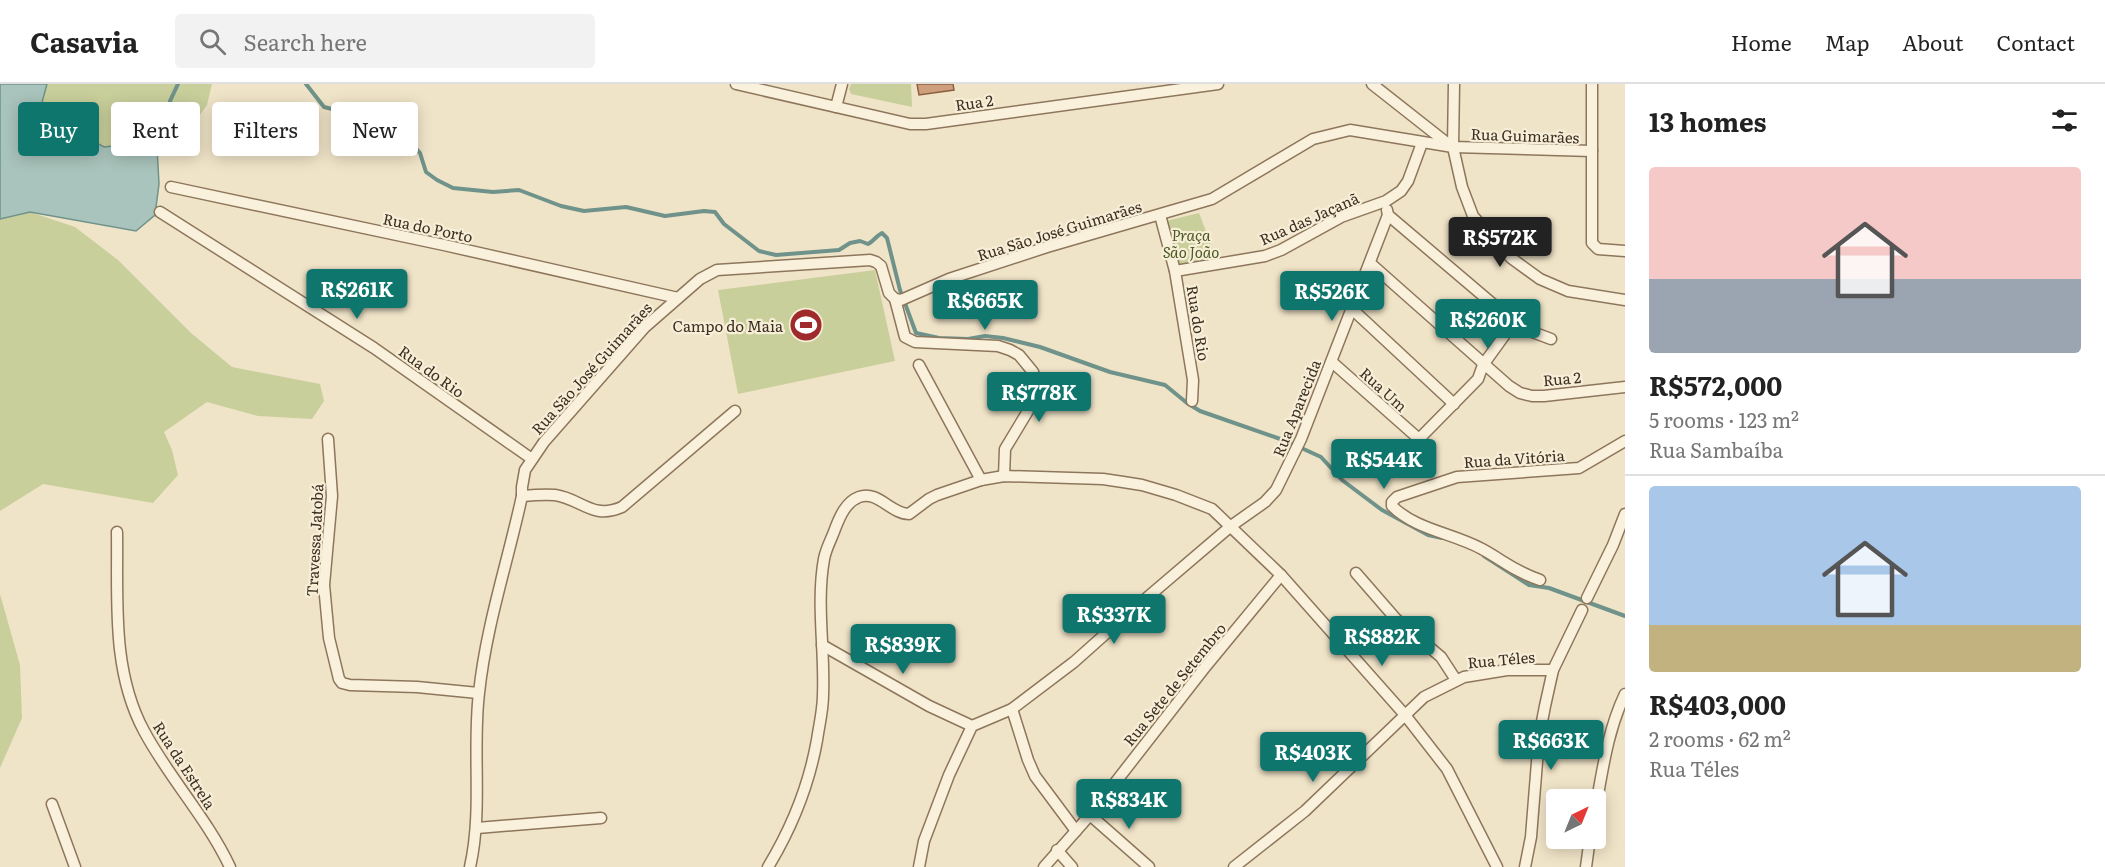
<!DOCTYPE html>
<html lang="en">
<head>
<meta charset="utf-8">
<style>
	:root { --surface:#fff; --page:#f2f2f2; --text:#222; --muted:#767676; --line:#e0e0e0; --accent:#0f766e }
	body { margin:0; font-family:Literata,serif; background:var(--page); color:var(--text); height:100vh; display:flex; flex-direction:column; font-size:22px; white-space:nowrap }
	* { box-sizing:border-box; margin:0 }
	p { font-size:20px; color:var(--muted) }
	.icon { flex:none; width:33px; height:33px; fill:none; stroke:currentColor; stroke-width:2; stroke-linecap:round; stroke-linejoin:round }
	.map { position:relative; flex:1; overflow:hidden }
	.drawer { display:flex; flex-direction:column; background:var(--surface); width:480px }
	.drawer>* { flex:none }
	.guide { position:absolute; left:18px; top:18px; width:570px; height:54px; display:flex; gap:12px }
	.needle { width:39px; rotate:43deg }
	.controls { position:absolute; left:1546px; top:705px; display:grid; gap:12px }
	.controls a { display:grid; place-items:center; width:60px; height:60px; border-radius:6px; background:var(--surface); box-shadow:0 3px 15px #0003; font-size:30px }
	.price { position:absolute; translate:-50% -51px; padding:0 14px; border-radius:6px; background:var(--accent); color:#fff; font-size:20px; line-height:39px; filter:drop-shadow(0 2px 3px #0008) }
	.price::after { content:''; position:absolute; left:50%; top:36px; width:18px; height:14px; margin-left:-9px; background:inherit; clip-path:polygon(0 0,100% 0,50% 100%) }
	.price.active { background:#222; color:#fff }
	ul { padding:0; list-style:none }
	li { display:grid; align-content:center; gap:12px; height:318px; padding:0 24px }
	li+li { border-top:2px solid var(--line) }
	li span { display:grid; place-items:center; height:186px; border-radius:6px; color:#555 }
	li>.icon { margin-inline-start:auto }
	span .icon { width:108px; height:108px; fill:#fffc; stroke-width:1 }
	li b { font-size:26px }
	h2 { display:flex; justify-content:space-between; align-items:center; height:72px; padding:0 24px; font-size:26px }
	.tag { padding:0 21px; border-radius:6px; background:var(--surface); box-shadow:0 3px 15px #0003; font-size:21px; line-height:54px }
	.tag.active { background:var(--accent); color:#fff }
	header { display:flex; align-items:center; gap:36px; box-sizing:border-box; height:84px; padding:0 30px; background:var(--surface); border-bottom:2px solid var(--line) }
	header strong { font-size:28px }
	nav { display:flex; gap:33px; margin-inline-start:auto; font-size:21px }
	.search { width:420px; height:54px; background:var(--page); display:flex; align-items:center; gap:15px; box-sizing:border-box; padding:0 21px; border-radius:6px; color:var(--muted); font-size:22px }
	main { display:flex; flex:1; min-height:0 }
	.map>svg:first-child { display:block }
	.green { fill:#c9cf9b }
	.water { fill:#a9c4bc; stroke:#6f938a; stroke-width:1.5 }
	.lines { fill:none; stroke-linecap:round; stroke-linejoin:round }
	.stream { stroke:#6f938a; stroke-width:4 }
	.building { fill:#cf9f7d; stroke:#8d5f41; stroke-width:1.5 }
	.street-casing { stroke:#8d765c; stroke-width:13 }
	.street { stroke:#faf1dc; stroke-width:10 }
	.labels { text-anchor:middle; dominant-baseline:central; stroke-width:4.5; stroke-linejoin:round; paint-order:stroke }
	.street-label { font-size:15px; fill:#3d2e20; stroke:#f7eed8 }
	.park-label { font-size:15px; font-style:italic; fill:#4d5a26; stroke:#f7eed8 }
	.poi-label { font-size:15px; fill:#3d2e20; stroke:#f7eed8; text-anchor:end }
</style>
</head>
<body>
<header>
<strong>Casavia</strong>
<div class="search"><svg class="icon" aria-label="search" viewBox="0 0 24 24"><circle cx="10" cy="10" r="6"/><path d="M15 15l6 6"/></svg>Search here</div>
<nav><a>Home</a><a>Map</a><a>About</a><a>Contact</a></nav>
</header>
<main>
<div class="map">
<svg width="1625" height="783" viewBox="0 0 1625 783">
	<rect width="100%" height="100%" fill="#f0e4c8"/>
	<g class="green">
		<polygon points="47,0 212,0 207,21 188,47 157,63 138,59 104,63 69,44 41,22"/>
		<polygon points="851,0 911,0 912,23 851,10 849,5"/>
		<polygon points="30,128 75,143 118,176 191,249 232,283 320,300 324,317 312,335 258,332 207,318 164,348 172,366 178,391 153,419 43,400 0,427 0,135"/>
		<polygon points="1199,129 1217,176 1178,183 1166,137"/>
		<polygon points="875,186 895,277 738,310 718,206"/>
		<polygon points="0,510 20,581 22,634 0,684"/>
	</g>
	<polygon class="water" points="0,0 47,0 41,22 69,44 104,63 138,59 157,63 159,100 155,131 136,147 30,128 0,135"/>
	<g class="lines">
		<g class="stream">
			<path d="M306 0 324 23 369 34 386 43 403 60 414 62 420 69 426 88 437 96 453 104 493 108 519 106 561 122 584 127 626 123 665 132 704 127 715 128 724 140 759 167 776 171 839 166 850 159 860 157 868 160C874 157 876 152 882 149L887 154 900 206 916 249 939 254 968 255 985 252 1003 254 1040 263 1110 288 1165 301 1187 319 1200 327 1286 357 1321 373 1342 396 1382 426 1428 451 1442 454"/>
			<polyline points="135,61 158,52 172,38 170,17 178,0"/>
			<polyline points="1484,472 1529,501 1549,504 1625,532"/>
		</g>
	</g>
	<polygon class="building" points="917,0 953,0 954,6 919,11"/>
	<g class="lines">
		<defs>
			<g id="street">
				<polyline points="736,0 910,40 926,40 1218,0"/>
				<polyline points="1372,0 1452,63"/>
				<polyline points="1454,0 1453,63 1462,103 1473,132 1511,174 1540,195 1568,207 1625,216"/>
				<polyline points="1592,0 1592,159 1598,165 1625,167"/>
				<polyline points="836,23 842,0"/>
				<polyline points="171,103 444,161 678,214"/>
				<polyline points="1387,126 1388,131 1514,238 1527,246 1551,255"/>
				<polyline points="160,128 374,264 532,375"/>
				<polyline points="1160,131 1175,187 1193,296 1192,317"/>
				<polyline points="1370,179 1509,302 1520,309 1532,312 1544,312 1625,303"/>
				<polyline points="1175,187 1265,172 1281,166 1341,133 1386,117 1401,107 1408,97 1422,59"/>
				<polyline points="895,215 901,216 949,195 1047,163 1212,115 1313,55 1350,46 1453,63 1592,67"/>
				<polyline points="1352,225 1454,320"/>
				<polyline points="1332,278 1419,355 1478,295 1483,281 1514,238"/>
				<polyline points="919,281 981,396"/>
				<polyline points="328,355 332,412 324,501 329,554 339,595 342,599 350,601 417,603 478,609"/>
				<path d="M522 412C533 411 544 410 555 411 582 415 592 436 622 423L735 327"/>
				<path d="M117 448C118 514 111 586 144 647 169 694 207 734 230 783"/>
				<polyline points="1356,489 1396,535 1441,573 1456,596"/>
				<path d="M1540 496C1514 487 1504 477 1482 465 1453 449 1416 446 1392 422V418L1397 413 1457 393 1579 384 1625 357"/>
				<polyline points="1587,514 1613,461 1625,430"/>
				<polyline points="822,561 929,622 972,642"/>
				<polyline points="1012,625 1028,676 1035,692 1076,747"/>
				<polyline points="52,720 75,783"/>
				<path d="M1596 722C1603 683 1608 646 1625 610"/>
				<polyline points="1090,731 1149,783"/>
				<polyline points="477,744 601,734"/>
				<polyline points="1057,766 1072,783"/>
				<path d="M470 783C483 725 472 667 479 609 486 542 508 477 522 412V403L525 386 544 358 645 243 700 195 717 186 870 176 876 178 881 182 889 209 895 215 905 253 915 258 998 262 1010 266 1019 271 1033 288 1038 302 1037 312 1005 365 1004 392"/>
				<path d="M768 783C791 745 809 701 817 656 819 642 823 626 823 611 825 566 816 519 824 475 826 464 832 454 835 445 840 432 846 418 859 413 878 406 891 430 909 430L929 415 937 411 981 396 1004 392 1103 395 1123 398 1142 401 1176 411 1212 425 1281 491 1405 631 1447 685 1497 783"/>
				<polyline points="919,783 924,757 949,691 972,642 1012,625 1074,578 1129,529 1231,442 1265,418 1276,406 1301,355 1388,131"/>
				<polyline points="1044,783 1090,731 1206,582 1281,491"/>
				<polyline points="1234,783 1305,727 1424,613 1464,593 1507,586 1553,586"/>
				<polyline points="1525,783 1531,753 1539,653 1545,622 1553,586 1582,526"/>
				<polyline points="1586,783 1590,754"/>
			</g>
		</defs>
		<use href="#street" class="street-casing"/>
		<use href="#street" class="street"/>
	</g>
	<defs>
		<symbol id="stadium-disc" viewBox="-11 -11 22 22"><circle r="9.5" fill="#9e2a2b" stroke="#f7eed8"/><path d="M0-5a6.5 5 0 1 0 0 10a6.5 5 0 1 0 0-10ZM-3.5-1.8h7v3.6h-7Z" fill="#fff"/></symbol>
	</defs>
	<g fill-rule="evenodd">
		<use href="#stadium-disc" x="787" y="222" width="38" height="38"/>
	</g>
	<g class="labels">
		<g class="street-label">
			<text transform="translate(974 18) rotate(-8)">Rua 2</text>
			<text transform="translate(1525 51) rotate(2)">Rua Guimarães</text>
			<text transform="translate(1309 134) rotate(-24)">Rua das Jaçanã</text>
			<text transform="translate(428 143) rotate(12)">Rua do Porto</text>
			<text transform="translate(1059 146) rotate(-17)">Rua São José Guimarães</text>
			<text transform="translate(1199 239) rotate(81)">Rua do Rio</text>
			<text transform="translate(591 284) rotate(-48)">Rua São José Guimarães</text>
			<text transform="translate(432 287) rotate(36)">Rua do Rio</text>
			<text transform="translate(1562 294) rotate(-5)">Rua 2</text>
			<text transform="translate(1384 305) rotate(42)">Rua Um</text>
			<text transform="translate(1296 324) rotate(-68)">Rua Aparecida</text>
			<text transform="translate(1514 374) rotate(-4)">Rua da Vitória</text>
			<text transform="translate(314 456) rotate(-87)">Travessa Jatobá</text>
			<text transform="translate(1501 575) rotate(-5)">Rua Téles</text>
			<text transform="translate(1174 600) rotate(-51)">Rua Sete de Setembro</text>
			<text transform="translate(185 681) rotate(57)">Rua da Estrela</text>
		</g>
		<g class="park-label">
			<text x="1191" y="150">Praça<tspan x="1191" dy="17">São João</tspan></text>
		</g>
		<g class="poi-label">
			<text x="783" y="241">Campo do Maia</text>
		</g>
	</g>
</svg>
<div class="controls">
<a><svg class="needle" viewBox="-14 -14 28 28"><path d="M0-13l5 13h-10z" fill="#e53935"/><path d="M0 13l5-13h-10z" fill="#767676"/></svg></a>
</div>
<b class="price active" style="left:1500px;top:184px">R$572K</b>
<b class="price" style="left:357px;top:236px">R$261K</b>
<b class="price" style="left:1332px;top:238px">R$526K</b>
<b class="price" style="left:985px;top:247px">R$665K</b>
<b class="price" style="left:1488px;top:266px">R$260K</b>
<b class="price" style="left:1039px;top:339px">R$778K</b>
<b class="price" style="left:1384px;top:406px">R$544K</b>
<b class="price" style="left:1114px;top:561px">R$337K</b>
<b class="price" style="left:1382px;top:583px">R$882K</b>
<b class="price" style="left:903px;top:591px">R$839K</b>
<b class="price" style="left:1551px;top:687px">R$663K</b>
<b class="price" style="left:1313px;top:699px">R$403K</b>
<b class="price" style="left:1129px;top:746px">R$834K</b>
<div class="guide">
<a class="tag active">Buy</a>
<a class="tag">Rent</a>
<a class="tag">Filters</a>
<a class="tag">New</a>
</div>
</div>
<section class="drawer">
<h2>13 homes<svg class="icon" aria-label="filters" viewBox="0 0 24 24"><path d="M4 7h16M4 17h16"/><circle cx="9" cy="7" r="2"/><circle cx="15" cy="17" r="2"/></svg></h2>
<ul>
<li><span style="background:linear-gradient(#f6c9c9 60%,#9aa5b1 0)"><svg class="icon" aria-label="home" viewBox="0 0 24 24"><path d="M3 11l9-7 9 7M6 9v11h12V9"/></svg></span><div><b>R$572,000</b><p>5 rooms · 123 m²</p><p>Rua Sambaíba</p></div></li>
<li><span style="background:linear-gradient(#a9c7e8 75%,#c2b280 0)"><svg class="icon" aria-label="home" viewBox="0 0 24 24"><path d="M3 11l9-7 9 7M6 9v11h12V9"/></svg></span><div><b>R$403,000</b><p>2 rooms · 62 m²</p><p>Rua Téles</p></div></li>
</ul>
</section>
</main>
</body>
</html>
